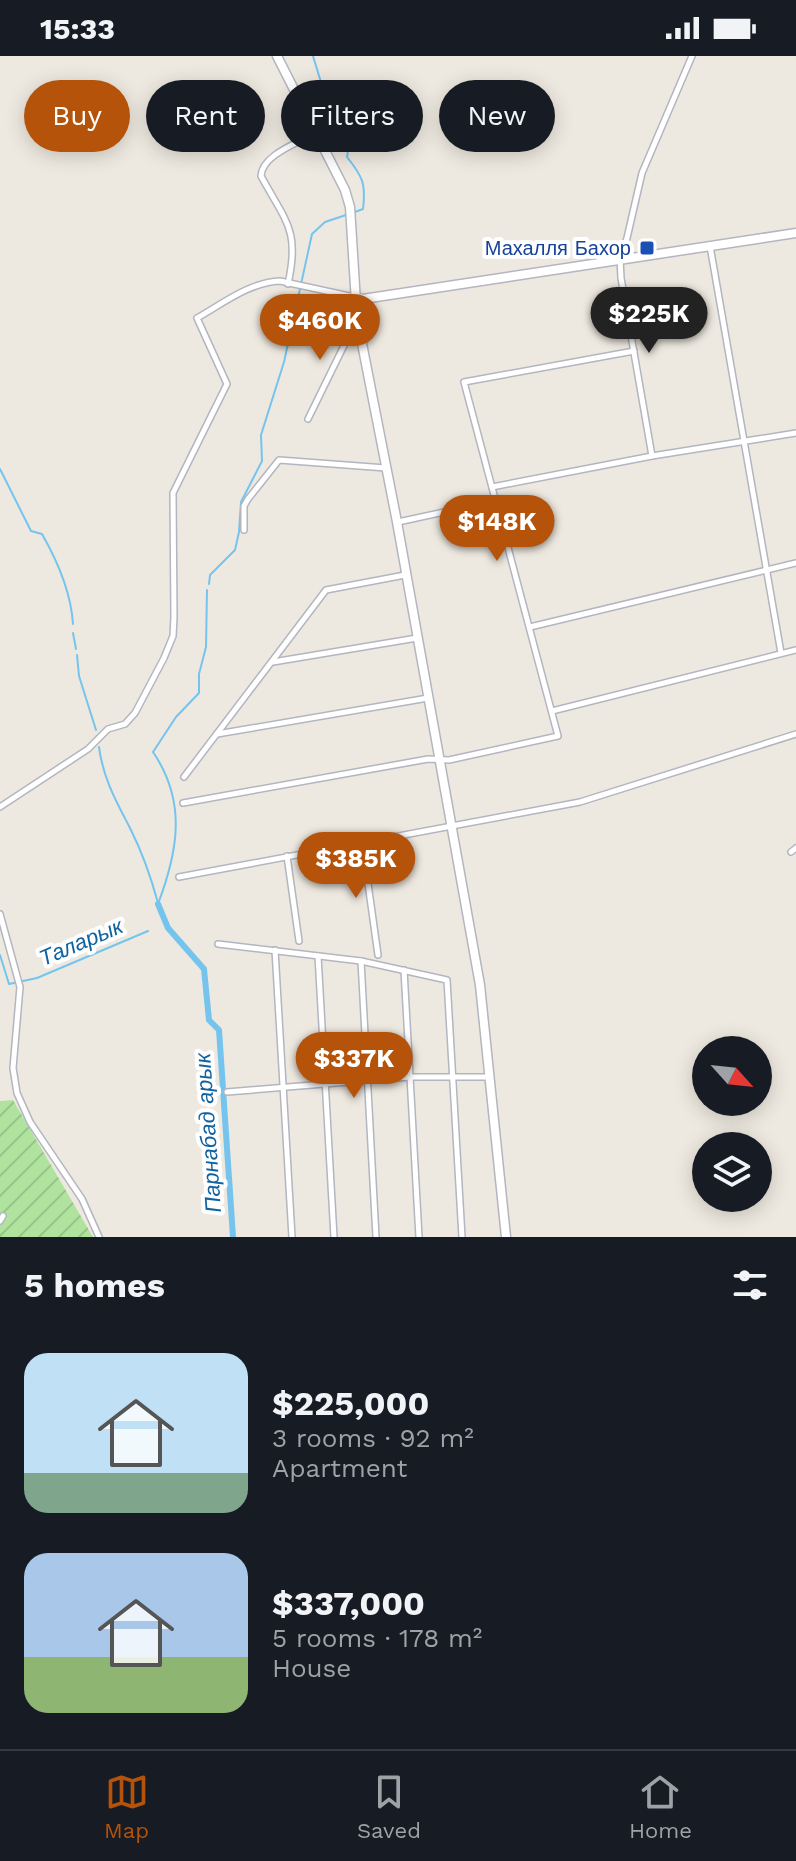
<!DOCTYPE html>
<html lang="en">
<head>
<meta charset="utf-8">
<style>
	:root { --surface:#171b24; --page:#242831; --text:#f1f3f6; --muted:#9ea1a6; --line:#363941; --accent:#b45309 }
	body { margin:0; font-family:"Work Sans",sans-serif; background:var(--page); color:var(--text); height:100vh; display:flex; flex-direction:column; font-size:30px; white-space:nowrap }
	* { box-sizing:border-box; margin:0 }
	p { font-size:26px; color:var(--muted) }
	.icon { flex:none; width:44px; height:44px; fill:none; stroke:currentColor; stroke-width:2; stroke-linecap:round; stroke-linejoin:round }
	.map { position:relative; height:1181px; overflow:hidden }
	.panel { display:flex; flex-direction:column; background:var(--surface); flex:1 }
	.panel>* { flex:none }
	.top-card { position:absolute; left:24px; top:24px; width:748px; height:72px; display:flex; gap:16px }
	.needle { width:52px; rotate:117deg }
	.fabs { position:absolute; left:692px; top:980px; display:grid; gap:16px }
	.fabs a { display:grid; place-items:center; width:80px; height:80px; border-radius:50%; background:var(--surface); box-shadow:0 4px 20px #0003; font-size:40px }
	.price { position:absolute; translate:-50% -68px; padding:0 18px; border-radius:28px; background:var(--accent); color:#fff; font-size:26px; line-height:52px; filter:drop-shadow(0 2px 4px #0008) }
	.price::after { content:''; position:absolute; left:50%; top:48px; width:24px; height:18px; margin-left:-12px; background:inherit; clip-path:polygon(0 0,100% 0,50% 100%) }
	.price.current { background:#222; color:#fff }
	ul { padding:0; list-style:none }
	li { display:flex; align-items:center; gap:24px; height:200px; padding:0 24px }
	li span { display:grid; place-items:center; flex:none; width:224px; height:160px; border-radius:24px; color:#555 }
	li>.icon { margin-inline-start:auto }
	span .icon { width:96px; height:96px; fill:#fffc; stroke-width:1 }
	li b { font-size:34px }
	h2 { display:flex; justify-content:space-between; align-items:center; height:96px; padding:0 24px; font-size:34px }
	.pill { padding:0 28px; border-radius:36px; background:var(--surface); box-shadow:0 4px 20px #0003; font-size:28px; line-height:72px }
	.pill.current { background:var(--accent); color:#fff }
	.status { display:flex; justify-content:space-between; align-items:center; height:56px; padding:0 40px; background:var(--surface); direction:ltr }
	.status svg { height:22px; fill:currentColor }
	.tab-bar { display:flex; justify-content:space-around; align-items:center; height:112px; border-top:2px solid var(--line); background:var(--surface); font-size:22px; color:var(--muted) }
	.tab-bar a { display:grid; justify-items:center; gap:4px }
	.tab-bar .current { color:var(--accent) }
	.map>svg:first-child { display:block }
	.garden { fill:url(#garden-furrows) }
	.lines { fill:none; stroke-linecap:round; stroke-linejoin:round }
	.stream { stroke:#75c4ee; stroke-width:2 }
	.canal { stroke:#75c4ee; stroke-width:6 }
	.street-casing { stroke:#b3b5c0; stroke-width:8 }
	.secondary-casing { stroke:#b3b5c0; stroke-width:11 }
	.street { stroke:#fff; stroke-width:5 }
	.secondary { stroke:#fff; stroke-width:8 }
	.transit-dot { fill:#1a4fb4; stroke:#fff; stroke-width:3 }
	.labels { text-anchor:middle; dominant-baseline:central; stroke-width:8; stroke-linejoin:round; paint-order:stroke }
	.transit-label { font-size:20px; fill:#164399; stroke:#fff; text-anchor:end }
	.water-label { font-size:22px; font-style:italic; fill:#0f62a0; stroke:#fff }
</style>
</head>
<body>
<div class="status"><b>15:33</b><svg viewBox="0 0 49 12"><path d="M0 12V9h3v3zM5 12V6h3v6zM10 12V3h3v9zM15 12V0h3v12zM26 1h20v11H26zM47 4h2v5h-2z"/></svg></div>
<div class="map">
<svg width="796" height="1181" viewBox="0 0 796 1181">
	<defs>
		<pattern id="garden-furrows" width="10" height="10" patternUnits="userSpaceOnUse" patternTransform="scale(2)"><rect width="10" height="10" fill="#b0e49e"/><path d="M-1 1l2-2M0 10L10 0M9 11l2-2" fill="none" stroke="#98c488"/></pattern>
	</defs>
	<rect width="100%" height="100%" fill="#eee9e0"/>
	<polygon class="garden" points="13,1044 93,1181 0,1181 0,1045"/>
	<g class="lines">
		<g class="stream">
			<path d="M313 0 327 46 352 69 347 101C363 121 366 128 363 153L355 156"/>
			<path d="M0 413 31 475 42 478C58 506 71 536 73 568"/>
			<polyline points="209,528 210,519 235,494 239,476 241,446 262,405 261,379 284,306 312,178 325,166 349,158"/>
			<polyline points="73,577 76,593"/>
			<polyline points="77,599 79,620 96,674"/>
			<path d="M99 691C103 722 116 745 130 772 142 796 151 821 158 847"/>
			<path d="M158 848C178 795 187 746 153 696L176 661 199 637V618L206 591 207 534"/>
			<polyline points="0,899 9,928 37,922 148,875"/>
		</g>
		<polyline class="canal" points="158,848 168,872 204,913 209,964 219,974 233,1181"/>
		<defs>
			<g id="street">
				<polyline points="710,190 781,597"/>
				<path d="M288 228C300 174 286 166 261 120 262 99 298 87 315 77"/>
				<polyline points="308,363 357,263"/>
				<polyline points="652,400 621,222 620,202 627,182 642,117 692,0"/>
				<polyline points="492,431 652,400 796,377"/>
				<polyline points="398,466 495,445"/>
				<polyline points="244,474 244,450 248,443 279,404 386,412"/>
				<polyline points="530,571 796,507"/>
				<polyline points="273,606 417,582"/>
				<polyline points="552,655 796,594"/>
				<polyline points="217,678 428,642"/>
				<polyline points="184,721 326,534 405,519"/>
				<polyline points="183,747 428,703 449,704 558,680 464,326 634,295"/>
				<path d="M0 751 88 693 108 673 125 668 135 657 164 602 173 580 174 561 173 437 227 328 197 262C222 248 250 226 280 225L354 241"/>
				<polyline points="362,785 378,899"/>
				<polyline points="791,796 796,792"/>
				<polyline points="287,800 299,885"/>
				<polyline points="179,821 580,746 796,678"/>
				<polyline points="0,858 20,931 13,1012 17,1037 30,1066 82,1143 99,1181"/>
				<polyline points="218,888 361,905 447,924 462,1181"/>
				<polyline points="275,894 292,1181"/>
				<polyline points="318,900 334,1181"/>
				<polyline points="361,905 376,1181"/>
				<polyline points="404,914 419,1181"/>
				<polyline points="227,1036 410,1021 489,1021"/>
				<polyline points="0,1165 3,1160"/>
			</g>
			<g id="secondary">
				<polyline points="277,0 345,134 350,151 357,262 397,466 480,929 506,1181"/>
				<path d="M354 241 363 243C507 221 651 198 796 177"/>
			</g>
		</defs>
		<use href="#street" class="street-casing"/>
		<use href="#secondary" class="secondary-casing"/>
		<use href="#street" class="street"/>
		<use href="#secondary" class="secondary"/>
	</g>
	<rect class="transit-dot" x="639" y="184" width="16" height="16" rx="4"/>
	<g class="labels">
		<g class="transit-label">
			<text x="631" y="192">Махалля Бахор</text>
		</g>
		<g class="water-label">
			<text transform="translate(81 886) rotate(-23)">Таларык</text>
			<text transform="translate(208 1077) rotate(-94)">Парнабад арык</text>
		</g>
	</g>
</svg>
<div class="fabs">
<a><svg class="needle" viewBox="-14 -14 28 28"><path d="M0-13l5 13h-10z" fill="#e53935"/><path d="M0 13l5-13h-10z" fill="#9ea1a6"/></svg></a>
<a><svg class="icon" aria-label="layers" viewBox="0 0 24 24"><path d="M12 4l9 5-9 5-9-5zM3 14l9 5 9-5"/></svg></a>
</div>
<b class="price current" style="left:649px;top:299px">$225K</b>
<b class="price" style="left:320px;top:306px">$460K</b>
<b class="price" style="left:497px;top:507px">$148K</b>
<b class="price" style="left:356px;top:844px">$385K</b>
<b class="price" style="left:354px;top:1044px">$337K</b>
<div class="top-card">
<a class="pill current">Buy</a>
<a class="pill">Rent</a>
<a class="pill">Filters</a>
<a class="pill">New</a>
</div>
</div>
<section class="panel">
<h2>5 homes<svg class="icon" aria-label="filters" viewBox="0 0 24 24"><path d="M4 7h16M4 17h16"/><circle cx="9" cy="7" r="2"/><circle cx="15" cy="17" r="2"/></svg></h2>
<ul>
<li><span style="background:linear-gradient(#bfe0f5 75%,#7fa58c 0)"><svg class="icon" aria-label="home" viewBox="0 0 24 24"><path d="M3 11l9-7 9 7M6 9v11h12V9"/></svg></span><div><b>$225,000</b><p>3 rooms · 92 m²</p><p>Apartment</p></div></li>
<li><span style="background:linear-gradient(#a9c7e8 65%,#8fb573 0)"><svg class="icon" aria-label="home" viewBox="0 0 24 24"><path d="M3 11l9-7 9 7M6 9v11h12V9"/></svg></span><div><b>$337,000</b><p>5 rooms · 178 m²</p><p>House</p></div></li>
</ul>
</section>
<nav class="tab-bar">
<a class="current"><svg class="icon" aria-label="map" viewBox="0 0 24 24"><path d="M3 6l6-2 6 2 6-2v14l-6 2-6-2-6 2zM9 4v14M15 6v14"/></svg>Map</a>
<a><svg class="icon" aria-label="saved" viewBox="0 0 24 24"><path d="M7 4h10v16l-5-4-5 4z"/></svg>Saved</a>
<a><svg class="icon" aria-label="home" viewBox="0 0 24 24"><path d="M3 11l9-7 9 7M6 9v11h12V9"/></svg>Home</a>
</nav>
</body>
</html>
